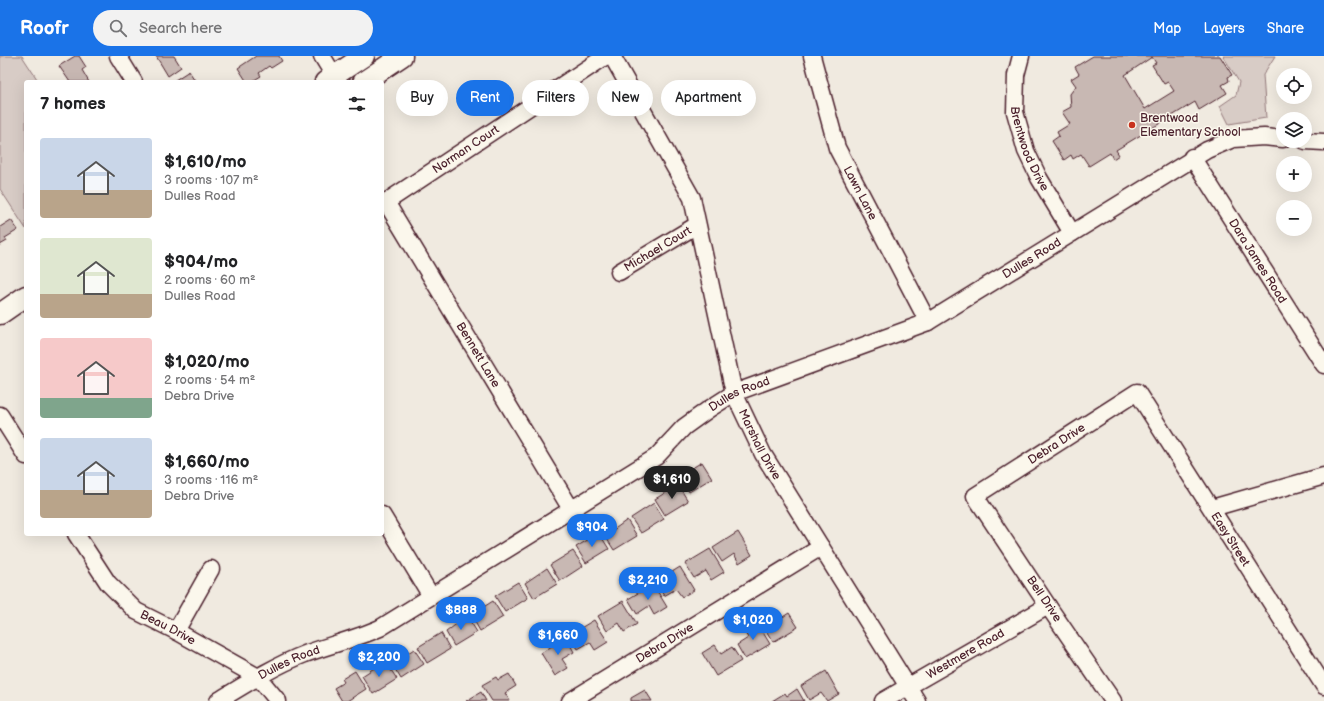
<!DOCTYPE html>
<html lang="en">
<head>
<meta charset="utf-8">
<style>
	:root { --surface:#fff; --page:#f2f2f2; --text:#202124; --muted:#757577; --accent:#1a73e8 }
	body { margin:0; font-family:"Balsamiq Sans",sans-serif; background:var(--page); color:var(--text); height:100vh; display:flex; flex-direction:column; font-size:15px; white-space:nowrap }
	* { box-sizing:border-box; margin:0 }
	p { font-size:13px; color:var(--muted) }
	.icon { flex:none; width:22px; height:22px; fill:none; stroke:currentColor; stroke-width:2; stroke-linecap:round; stroke-linejoin:round }
	.map { position:relative; flex:1; overflow:hidden }
	.sheet { position:absolute; left:24px; top:24px; width:360px; height:456px; display:flex; flex-direction:column; background:var(--surface); border-radius:4px; box-shadow:0 4px 16px #0002 }
	.sheet>* { flex:none }
	.guide { position:absolute; left:396px; top:24px; width:380px; height:36px; display:flex; gap:8px }
	.controls { position:absolute; left:1276px; top:12px; display:grid; gap:8px }
	.controls a { display:grid; place-items:center; width:36px; height:36px; border-radius:50%; background:var(--surface); box-shadow:0 4px 16px #0002; font-size:20px }
	.price { position:absolute; translate:-50% -34px; padding:0 9px; border-radius:14px; background:var(--accent); color:#fff; font-size:13px; line-height:26px; filter:drop-shadow(0 1px 2px #0008) }
	.price::after { content:''; position:absolute; left:50%; top:24px; width:12px; height:9px; margin-left:-6px; background:inherit; clip-path:polygon(0 0,100% 0,50% 100%) }
	.price.on { background:#222; color:#fff }
	ul { padding:0; list-style:none }
	li { display:flex; align-items:center; gap:12px; height:100px; padding:0 16px }
	li span { display:grid; place-items:center; flex:none; width:112px; height:80px; border-radius:4px; color:#555 }
	li>.icon { margin-inline-start:auto }
	span .icon { width:48px; height:48px; fill:#fffc; stroke-width:1 }
	li b { font-size:17px }
	h2 { display:flex; justify-content:space-between; align-items:center; height:48px; padding:0 16px; font-size:17px }
	.chip { padding:0 14px; border-radius:18px; background:var(--surface); box-shadow:0 4px 16px #0002; font-size:14px; line-height:36px }
	.chip.on { background:var(--accent); color:#fff }
	header { display:flex; align-items:center; gap:24px; box-sizing:border-box; height:56px; padding:0 20px; background:var(--accent); color:#fff }
	header strong { font-size:19px }
	nav { display:flex; gap:22px; margin-inline-start:auto; font-size:14px }
	.search { width:280px; height:36px; background:var(--page); display:flex; align-items:center; gap:10px; box-sizing:border-box; padding:0 14px; border-radius:22px; color:var(--muted); font-size:15px }
	.map>svg:first-child { display:block }
	.green { fill:#d8ccc6; stroke:#917678 }
	.building { fill:#c8b8b3; stroke:#4a1f2b; fill-rule:evenodd }
	.lines { fill:none; stroke-linecap:round; stroke-linejoin:round }
	.minor-casing { stroke:#4a1f2b; stroke-width:19 }
	.major-casing { stroke:#4a1f2b; stroke-width:23 }
	.minor { stroke:#fbf7ec; stroke-width:16 }
	.major { stroke:#fbf7ec; stroke-width:20 }
	.poi-dot { fill:#c8321e; stroke:#fbf7ec; stroke-width:1.5 }
	.labels { text-anchor:middle; dominant-baseline:central; stroke-width:3; stroke-linejoin:round; paint-order:stroke }
	.poi-label { font-size:12px; fill:#4a1f2b; stroke:#fbf7ec; text-anchor:start }
	.street-label { font-size:12px; fill:#4a1f2b; stroke:#fbf7ec }
</style>
</head>
<body>
<header>
<strong>Roofr</strong>
<div class="search"><svg class="icon" aria-label="search" viewBox="0 0 24 24"><circle cx="10" cy="10" r="6"/><path d="M15 15l6 6"/></svg>Search here</div>
<nav><a>Map</a><a>Layers</a><a>Share</a></nav>
</header>
<div class="map">
<svg width="1324" height="645" viewBox="0 0 1324 645">
	<rect width="100%" height="100%" fill="#f0eae0"/>
	<filter id="ink" filterUnits="userSpaceOnUse"><feTurbulence type="fractalNoise" baseFrequency=".025" numOctaves="2"/><feDisplacementMap in="SourceGraphic" scale="8" xChannelSelector="R" yChannelSelector="G"/><feConvolveMatrix kernelMatrix="1 2 1 2 8 2 1 2 1" color-interpolation-filters="sRGB"/></filter>
	<g filter="url(#ink)">
		<g class="green">
			<polygon points="0,0 22,0 39,26 26,26 26,173 0,133"/>
			<polygon points="1223,0 1275,0 1263,19 1266,62 1229,68 1220,50 1236,39 1239,26"/>
		</g>
		<g class="building">
			<polygon points="75,0 79,0 86,11 82,14 89,26 70,26 59,10"/>
			<polygon points="156,0 174,0 181,11 168,20"/>
			<polygon points="256,0 279,0 282,5 271,12 269,10 259,17 261,20 251,26 247,26 238,12"/>
			<path d="M1093 0H1220L1232 19 1228 21 1229 25 1222 29 1227 37 1199 54 1195 46 1116 94 1119 99 1113 103 1110 97 1089 110 1081 98 1073 103 1071 99 1064 104 1052 85 1059 80 1057 76 1070 68 1062 56 1071 51 1070 38 1076 30 1071 23 1079 18 1075 11ZM1152 1 1156 7 1152 9 1164 28 1168 26 1174 35 1145 53 1125 19Z"/>
			<polygon points="189,15 196,26 172,26"/>
			<polygon points="11,164 18,174 5,182 7,185 0,189 0,171"/>
			<polygon points="702,406 712,422 689,436 679,420"/>
			<polygon points="678,429 688,445 665,459 655,443"/>
			<polygon points="654,447 664,463 641,477 631,462"/>
			<polygon points="627,464 637,480 614,494 605,480"/>
			<polygon points="738,476 752,499 739,507 734,498 722,506 713,492"/>
			<polygon points="599,477 609,493 586,507 576,491"/>
			<polygon points="710,493 724,516 711,524 706,515 694,522 685,508"/>
			<polygon points="573,495 583,510 560,525 550,509"/>
			<polygon points="680,511 694,534 682,541 676,533 664,540 656,526"/>
			<polygon points="547,512 557,528 534,542 525,527"/>
			<polygon points="518,526 528,542 505,556 495,540"/>
			<polygon points="653,528 667,551 654,559 649,550 637,558 628,543"/>
			<polygon points="493,545 503,561 480,575 471,559"/>
			<polygon points="623,545 637,568 624,576 619,567 607,575 598,560"/>
			<polygon points="772,555 778,564 789,557 798,571 773,586 759,563"/>
			<polygon points="467,560 477,576 454,590 446,576"/>
			<polygon points="594,564 608,586 595,594 590,586 578,593 569,579"/>
			<polygon points="756,565 770,588 745,603 737,589 748,582 743,573"/>
			<polygon points="441,577 450,593 427,607 418,591"/>
			<polygon points="566,581 574,596 562,603 568,612 555,620 541,597"/>
			<polygon points="715,589 721,598 732,591 741,605 716,620 702,597"/>
			<polygon points="414,593 424,608 401,623 392,608"/>
			<polygon points="385,605 397,623 373,638 362,620"/>
			<polygon points="355,615 366,633 347,645 342,645 334,632 344,626 342,623"/>
			<polygon points="826,615 839,638 827,645 821,637 809,644 801,630"/>
			<polygon points="509,618 516,630 505,637 510,645 492,645 482,629 496,621 498,624"/>
			<polygon points="797,633 804,645 772,645 785,637 787,640"/>
			<polygon points="645,634 652,645 631,645 631,642"/>
			<polygon points="481,636 486,645 466,645"/>
		</g>
		<g class="lines">
			<defs>
				<g id="minor">
					<polyline points="118,0 134,26"/>
					<polyline points="322,0 338,26"/>
					<path id="s1" d="M612 0 692 142 734 337 763 398 917 645"/>
					<path id="s2" d="M812 0 837 92 928 266"/>
					<path id="s3" d="M1021 0 1016 19 1015 56 1026 95 1039 122 1072 177"/>
					<polyline points="1305,85 1324,86"/>
					<path id="s4" d="M1192 101 1324 309"/>
					<path id="s5" d="M619 216 697 169"/>
					<polyline points="0,359 26,400"/>
					<polyline points="1212,452 1324,420"/>
					<path id="s6" d="M571 453 386 146 606 0"/>
					<polyline points="382,459 431,540"/>
					<path id="s7" d="M76 478 108 527 136 555 176 575 258 621 278 645"/>
					<polyline points="176,575 211,513"/>
					<path id="s8" d="M218 645C246 628 274 610 305 598 330 589 355 583 380 572L656 401 684 371 709 353 734 337 928 266 1207 94 1233 83 1264 81 1283 83"/>
					<path id="s9" d="M570 645 821 491"/>
					<path id="s10" d="M883 645 1048 550"/>
					<path id="s11" d="M1113 645 1048 550 975 440 1137 336 1324 630"/>
				</g>
				<g id="major">
					<polyline points="325,26 364,0"/>
					<polyline points="363,26 402,0"/>
					<polyline points="0,258 26,240"/>
				</g>
			</defs>
			<use href="#minor" class="minor-casing"/>
			<use href="#major" class="major-casing"/>
			<use href="#minor" class="minor"/>
			<use href="#major" class="major"/>
		</g>
	</g>
	<circle class="poi-dot" cx="1132" cy="69" r="4"/>
	<g class="labels">
		<g class="poi-label">
			<text x="1140" y="62">Brentwood<tspan x="1140" dy="14">Elementary School</tspan></text>
		</g>
		<g class="street-label">
			<text stroke="none"><textPath href="#s3" startOffset="96">Brentwood Drive</textPath></text>
			<text stroke="none"><textPath href="#s6" startOffset="454">Norman Court</textPath></text>
			<text stroke="none"><textPath href="#s2" startOffset="146">Lawn Lane</textPath></text>
			<text stroke="none"><textPath href="#s5" startOffset="45">Michael Court</textPath></text>
			<text stroke="none"><textPath href="#s8" startOffset="933">Dulles Road</textPath></text>
			<text stroke="none"><textPath href="#s4" startOffset="123">Dara James Road</textPath></text>
			<text transform="translate(478 299) rotate(59)">Bennett Lane</text>
			<text stroke="none"><textPath href="#s8" startOffset="609">Dulles Road</textPath></text>
			<text stroke="none"><textPath href="#s1" startOffset="420">Marshall Drive</textPath></text>
			<text stroke="none"><textPath href="#s11" startOffset="344">Debra Drive</textPath></text>
			<text stroke="none"><textPath href="#s11" startOffset="614">Easy Street</textPath></text>
			<text transform="translate(1044 543) rotate(56)">Bell Drive</text>
			<text stroke="none"><textPath href="#s7" startOffset="134">Beau Drive</textPath></text>
			<text stroke="none"><textPath href="#s9" startOffset="111">Debra Drive</textPath></text>
			<text stroke="none"><textPath href="#s10" startOffset="95">Westmere Road</textPath></text>
			<text stroke="none"><textPath href="#s8" startOffset="81">Dulles Road</textPath></text>
		</g>
	</g>
</svg>
<div class="controls">
<a><svg class="icon" aria-label="locate" viewBox="0 0 24 24"><circle cx="12" cy="12" r="6"/><path d="M12 2v4M12 18v4M2 12h4M18 12h4"/></svg></a>
<a><svg class="icon" aria-label="layers" viewBox="0 0 24 24"><path d="M12 4l9 5-9 5-9-5zM3 14l9 5 9-5"/></svg></a>
<a>+</a>
<a>−</a>
</div>
<b class="price on" style="left:672px;top:444px">$1,610</b>
<b class="price" style="left:592px;top:492px">$904</b>
<b class="price" style="left:648px;top:545px">$2,210</b>
<b class="price" style="left:461px;top:575px">$888</b>
<b class="price" style="left:753px;top:585px">$1,020</b>
<b class="price" style="left:558px;top:600px">$1,660</b>
<b class="price" style="left:379px;top:622px">$2,200</b>
<div class="guide">
<a class="chip">Buy</a>
<a class="chip on">Rent</a>
<a class="chip">Filters</a>
<a class="chip">New</a>
<a class="chip">Apartment</a>
</div>
<section class="sheet">
<h2>7 homes<svg class="icon" aria-label="filters" viewBox="0 0 24 24"><path d="M4 7h16M4 17h16"/><circle cx="9" cy="7" r="2"/><circle cx="15" cy="17" r="2"/></svg></h2>
<ul>
<li><span style="background:linear-gradient(#c9d6e8 65%,#b9a48a 0)"><svg class="icon" aria-label="home" viewBox="0 0 24 24"><path d="M3 11l9-7 9 7M6 9v11h12V9"/></svg></span><div><b>$1,610/mo</b><p>3 rooms · 107 m²</p><p>Dulles Road</p></div></li>
<li><span style="background:linear-gradient(#dfe7d0 70%,#b9a48a 0)"><svg class="icon" aria-label="home" viewBox="0 0 24 24"><path d="M3 11l9-7 9 7M6 9v11h12V9"/></svg></span><div><b>$904/mo</b><p>2 rooms · 60 m²</p><p>Dulles Road</p></div></li>
<li><span style="background:linear-gradient(#f6c9c9 75%,#7fa58c 0)"><svg class="icon" aria-label="home" viewBox="0 0 24 24"><path d="M3 11l9-7 9 7M6 9v11h12V9"/></svg></span><div><b>$1,020/mo</b><p>2 rooms · 54 m²</p><p>Debra Drive</p></div></li>
<li><span style="background:linear-gradient(#c9d6e8 65%,#b9a48a 0)"><svg class="icon" aria-label="home" viewBox="0 0 24 24"><path d="M3 11l9-7 9 7M6 9v11h12V9"/></svg></span><div><b>$1,660/mo</b><p>3 rooms · 116 m²</p><p>Debra Drive</p></div></li>
</ul>
</section>
</div>
</body>
</html>
